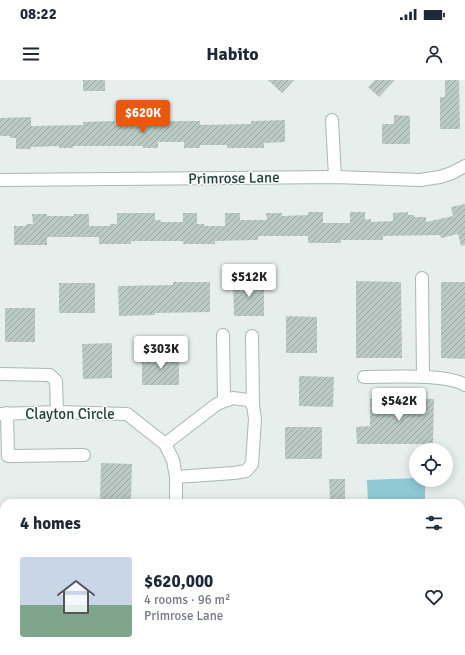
<!DOCTYPE html>
<html lang="en">
<head>
<meta charset="utf-8">
<style>
	:root { --surface:#fff; --page:#f2f2f3; --text:#1f2937; --muted:#747a83; --line:#e0e1e3; --accent:#ea580c }
	body { margin:0; font-family:Signika,sans-serif; background:var(--page); color:var(--text); height:100vh; display:flex; flex-direction:column; font-size:15px; white-space:nowrap }
	* { box-sizing:border-box; margin:0 }
	p { font-size:13px; color:var(--muted) }
	.icon { flex:none; width:22px; height:22px; fill:none; stroke:currentColor; stroke-width:2; stroke-linecap:round; stroke-linejoin:round }
	.map { position:relative; flex:1; overflow:hidden }
	.sheet { position:absolute; left:0px; top:419px; width:465px; height:156px; display:flex; flex-direction:column; background:var(--surface); border-radius:12px 12px 0 0; box-shadow:0 2px 10px #0003 }
	.sheet>* { flex:none }
	.fabs { position:absolute; left:409px; top:363px; display:grid; gap:8px }
	.fabs a { display:grid; place-items:center; width:44px; height:44px; border-radius:50%; background:var(--surface); box-shadow:0 2px 10px #0003; font-size:20px }
	.price { position:absolute; translate:-50% -34px; padding:0 9px; border-radius:4px; background:#fff; color:#222; font-size:13px; line-height:26px; filter:drop-shadow(0 1px 2px #0008) }
	.price::after { content:''; position:absolute; left:50%; top:24px; width:12px; height:9px; margin-left:-6px; background:inherit; clip-path:polygon(0 0,100% 0,50% 100%) }
	.price.current { background:var(--accent); color:#fff }
	ul { padding:0; list-style:none }
	li { display:flex; align-items:center; gap:12px; height:100px; padding:0 20px }
	li+li { border-top:1px solid var(--line) }
	li span { display:grid; place-items:center; flex:none; width:112px; height:80px; border-radius:4px; color:#555 }
	li>.icon { margin-inline-start:auto }
	span .icon { width:48px; height:48px; fill:#fffc; stroke-width:1 }
	li b { font-size:17px }
	h2 { display:flex; justify-content:space-between; align-items:center; height:48px; padding:0 20px; font-size:17px }
	.status { display:flex; justify-content:space-between; align-items:center; height:28px; padding:0 20px; background:var(--surface); direction:ltr }
	.status svg { height:11px; fill:currentColor }
	header { display:flex; justify-content:space-between; align-items:center; height:52px; padding:0 20px; background:var(--surface); font-size:18px; font-weight:700 }
	.map>svg:first-child { display:block }
	.water { fill:#8ec9d4 }
	.building { fill:url(#building-hatch) }
	.lines { fill:none; stroke-linecap:round; stroke-linejoin:round }
	.minor-casing { stroke:#a8b8b2; stroke-width:14 }
	.minor { stroke:#fff; stroke-width:12 }
	.labels { text-anchor:middle; dominant-baseline:central; stroke-width:3; stroke-linejoin:round; paint-order:stroke }
	.street-label { font-size:15px; fill:#24423a; stroke:#f7fbf9 }
</style>
</head>
<body>
<div class="status"><b>08:22</b><svg viewBox="0 0 49 12"><path d="M0 12V9h3v3zM5 12V6h3v6zM10 12V3h3v9zM15 12V0h3v12zM26 1h20v11H26zM47 4h2v5h-2z"/></svg></div>
<header><svg class="icon" aria-label="menu" viewBox="0 0 24 24"><path d="M4 6h16M4 12h16M4 18h16"/></svg>Habito<svg class="icon" aria-label="person" viewBox="0 0 24 24"><circle cx="12" cy="8" r="4"/><path d="M4 21q1-7 8-7t8 7"/></svg></header>
<div class="map">
<svg width="465" height="575" viewBox="0 0 465 575">
	<defs>
		<pattern id="building-hatch" width="6" height="6" patternUnits="userSpaceOnUse"><rect width="6" height="6" fill="#bbcac4"/><path d="M-1 1l2-2M0 6l6-6M5 7l2-2" fill="none" stroke="#98a6a0"/></pattern>
	</defs>
	<rect width="100%" height="100%" fill="#e6efeb"/>
	<polygon class="water" points="416,398 416,400 425,400 425,423 368,423 367,400"/>
	<g class="building">
		<rect x="83" y="0" width="22" height="11"/>
		<polygon points="268,0 294,0 282,13"/>
		<polygon points="375,0 395,0 379,17 368,7"/>
		<polygon points="445,0 459,0 460,49 440,49 440,17 445,17"/>
		<polygon points="394,35 410,36 410,64 382,64 382,44 394,44"/>
		<polygon points="31,37 31,46 83,45 83,42 115,41 115,45 166,45 166,41 200,41 200,45 251,44 251,41 285,40 285,62 264,63 264,68 227,68 227,65 200,65 200,68 184,68 184,62 158,62 158,68 143,68 143,66 73,66 73,68 59,68 59,66 31,67 31,69 16,69 16,58 10,58 10,56 0,56 0,38"/>
		<polygon points="465,124 465,165 461,166 458,154 441,158 440,155 383,156 383,160 341,160 341,163 308,163 308,156 258,156 258,160 215,161 215,164 183,164 183,161 131,161 131,164 99,164 99,157 47,157 47,165 14,165 14,146 26,146 26,144 33,144 32,134 47,134 47,136 74,136 74,134 89,134 89,146 110,146 110,144 117,144 117,133 155,133 155,140 161,140 161,142 183,142 183,133 197,133 197,144 204,144 204,146 225,146 225,133 240,133 240,140 267,140 266,133 282,133 282,136 308,135 308,132 323,132 323,143 350,143 350,132 365,132 365,140 371,139 371,142 393,141 393,133 408,132 408,135 414,135 414,137 426,137 426,142 453,136 451,127"/>
		<polygon points="233,201 264,201 264,236 234,236"/>
		<polygon points="356,201 401,202 402,278 356,278"/>
		<polygon points="173,202 210,202 210,232 155,233 155,235 119,236 118,206 173,205"/>
		<polygon points="441,202 465,202 465,279 441,278"/>
		<rect x="59" y="203" width="36" height="30"/>
		<rect x="5" y="228" width="30" height="34"/>
		<polygon points="286,236 317,237 317,273 286,273"/>
		<polygon points="112,263 112,298 83,299 82,264"/>
		<polygon points="179,274 179,305 142,305 142,275"/>
		<polygon points="299,296 334,297 333,327 299,326"/>
		<polygon points="405,318 434,319 433,364 357,364 356,347 370,346 370,319"/>
		<rect x="285" y="347" width="37" height="32"/>
		<polygon points="101,383 132,384 131,420 100,419"/>
		<polygon points="329,399 345,399 345,423 330,423"/>
	</g>
	<g class="lines">
		<defs>
			<g id="minor">
				<polyline points="332,40 335,97"/>
				<polyline points="0,100 335,97 420,100 440,97 452,93 465,86"/>
				<polyline points="422,198 423,297"/>
				<polyline points="223,255 224,321"/>
				<polyline points="252,256 253,325"/>
				<polyline points="0,294 50,295 56,301 57,332"/>
				<path d="M364 297C388 297 447 293 465 305"/>
				<polyline points="7,333 8,376 84,375"/>
				<polyline points="0,334 57,332 127,334 165,364 173,380 176,397 176,423"/>
				<polyline points="165,364 217,324 233,318 248,320 253,325 255,339 252,384 246,391 234,393 176,397"/>
				<polyline points="461,567 465,567"/>
				<polyline points="180,571 180,575"/>
				<polyline points="125,572 125,571"/>
			</g>
		</defs>
		<use href="#minor" class="minor-casing"/>
		<use href="#minor" class="minor"/>
	</g>
	<g class="labels">
		<g class="street-label">
			<text transform="translate(234 98) rotate(-1)">Primrose Lane</text>
			<text x="70" y="334">Clayton Circle</text>
		</g>
	</g>
</svg>
<div class="fabs">
<a><svg class="icon" aria-label="locate" viewBox="0 0 24 24"><circle cx="12" cy="12" r="6"/><path d="M12 2v4M12 18v4M2 12h4M18 12h4"/></svg></a>
</div>
<b class="price current" style="left:143px;top:54px">$620K</b>
<b class="price" style="left:249px;top:218px">$512K</b>
<b class="price" style="left:161px;top:290px">$303K</b>
<b class="price" style="left:399px;top:342px">$542K</b>
<section class="sheet">
<h2>4 homes<svg class="icon" aria-label="filters" viewBox="0 0 24 24"><path d="M4 7h16M4 17h16"/><circle cx="9" cy="7" r="2"/><circle cx="15" cy="17" r="2"/></svg></h2>
<ul>
<li><span style="background:linear-gradient(#c9d6e8 60%,#7fa58c 0)"><svg class="icon" aria-label="home" viewBox="0 0 24 24"><path d="M3 11l9-7 9 7M6 9v11h12V9"/></svg></span><div><b>$620,000</b><p>4 rooms · 96 m²</p><p>Primrose Lane</p></div><svg class="icon" aria-label="heart" viewBox="0 0 24 24"><path d="M12 20l-8-8c-3-5 5-10 8-4 3-6 11-1 8 4z"/></svg></li>
</ul>
</section>
</div>
</body>
</html>
